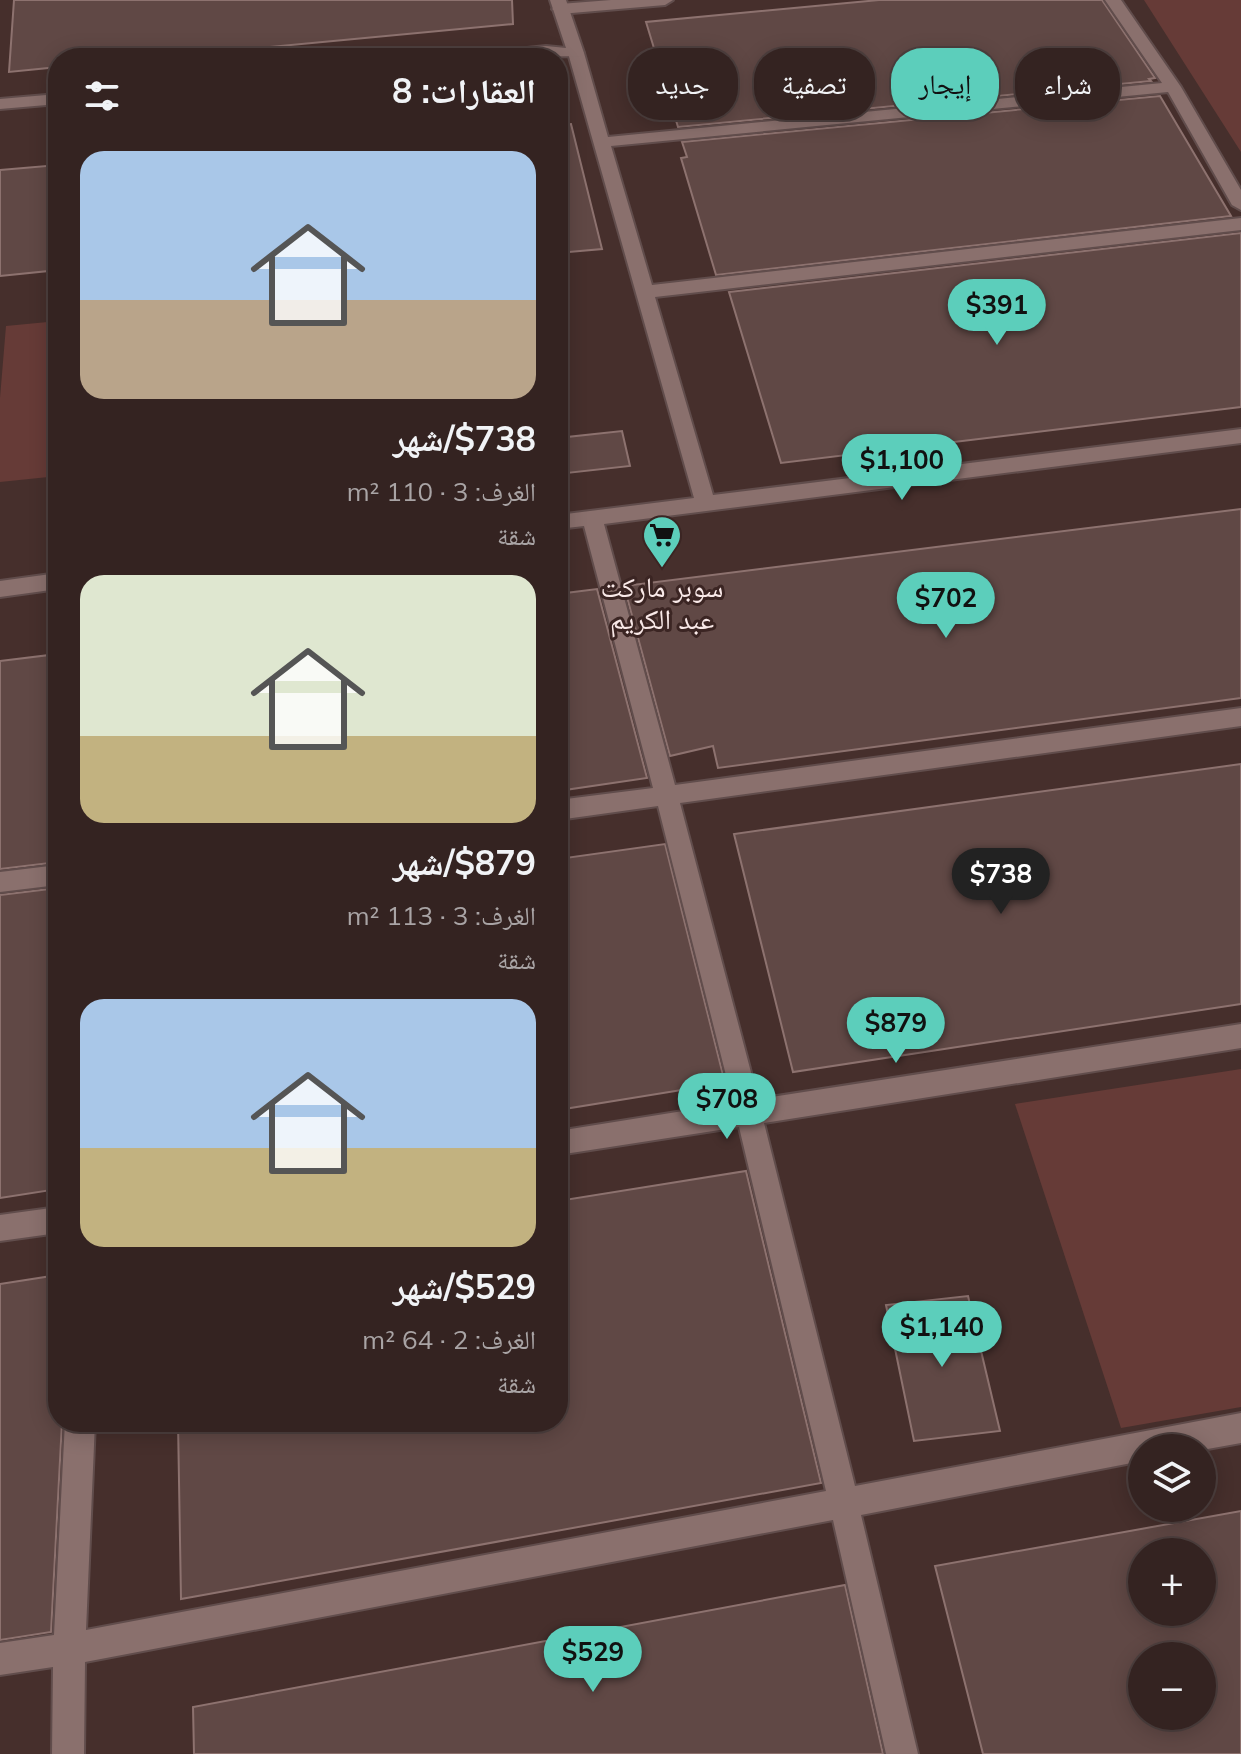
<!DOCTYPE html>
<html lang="ar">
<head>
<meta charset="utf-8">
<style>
	:root { --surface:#342321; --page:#3f2f2e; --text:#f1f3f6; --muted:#a9a4a5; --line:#4e403f; --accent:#5ccebb }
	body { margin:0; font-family:Mulish,"Noto Naskh Arabic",sans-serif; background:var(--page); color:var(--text); direction:rtl; height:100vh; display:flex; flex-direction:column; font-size:30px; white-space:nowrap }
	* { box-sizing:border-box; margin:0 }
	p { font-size:26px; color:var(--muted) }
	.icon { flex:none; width:44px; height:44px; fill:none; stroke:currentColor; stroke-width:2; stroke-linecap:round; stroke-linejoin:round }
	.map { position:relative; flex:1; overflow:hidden; direction:ltr }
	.panel { position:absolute; left:48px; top:48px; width:520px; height:1384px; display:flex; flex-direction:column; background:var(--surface); border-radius:32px; box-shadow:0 4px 20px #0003,0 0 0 2px var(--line); direction:rtl }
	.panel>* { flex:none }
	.guide { position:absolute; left:592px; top:48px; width:528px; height:72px; direction:rtl; display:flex; gap:16px }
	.tools { position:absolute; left:1128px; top:1434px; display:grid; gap:16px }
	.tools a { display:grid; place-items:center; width:88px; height:88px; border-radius:50%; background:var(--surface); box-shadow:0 4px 20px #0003,0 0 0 2px var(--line); font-size:40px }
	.price { position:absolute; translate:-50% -68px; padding:0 18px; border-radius:28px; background:var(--accent); color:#111; font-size:26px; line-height:52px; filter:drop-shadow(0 2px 4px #0008) }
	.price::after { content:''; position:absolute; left:50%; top:48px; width:24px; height:18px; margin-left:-12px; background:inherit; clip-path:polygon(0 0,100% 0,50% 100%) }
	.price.selected { background:#222; color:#fff }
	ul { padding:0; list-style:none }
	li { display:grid; align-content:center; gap:16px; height:424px; padding:0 32px }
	li span { display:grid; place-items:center; height:248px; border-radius:24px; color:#555 }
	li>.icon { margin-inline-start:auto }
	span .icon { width:144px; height:144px; fill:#fffc; stroke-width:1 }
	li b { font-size:34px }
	h2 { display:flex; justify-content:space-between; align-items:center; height:96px; padding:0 32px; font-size:34px }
	.chip { padding:0 28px; border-radius:32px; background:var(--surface); box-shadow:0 4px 20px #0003,0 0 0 2px var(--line); font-size:28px; line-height:72px }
	.chip.selected { background:var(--accent); color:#111 }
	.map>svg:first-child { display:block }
	.green { fill:#663b37 }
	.building { fill:#604845; stroke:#8d726f; stroke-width:2; fill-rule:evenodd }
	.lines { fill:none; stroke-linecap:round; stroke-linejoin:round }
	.street-casing { stroke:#614d4c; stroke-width:4 }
	.secondary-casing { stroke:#614d4c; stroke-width:4 }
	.street { fill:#8a706d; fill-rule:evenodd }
	.secondary { fill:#8a706d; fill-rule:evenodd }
	.labels { text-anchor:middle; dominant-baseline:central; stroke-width:6; stroke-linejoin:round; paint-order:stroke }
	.poi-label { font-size:28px; fill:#f9e9e8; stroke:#3b2523 }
</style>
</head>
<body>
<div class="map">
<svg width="1241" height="1754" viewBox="0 0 1241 1754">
	<rect width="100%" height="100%" fill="#462f2c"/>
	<g class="green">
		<polygon points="1144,0 1241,0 1241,152"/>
		<polygon points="58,321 58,476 0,482 0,398 6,326"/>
		<polygon points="1241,1069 1241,1407 1121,1428 1015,1104"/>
	</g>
	<g class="building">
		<polygon points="14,0 512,0 513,24 155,58 58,58 58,67 9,72"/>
		<polygon points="879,0 1102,0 1155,78 1149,79 1151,81 678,127 646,22"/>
		<polygon points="1160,96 1231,216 716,275 681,158 687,157 682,142"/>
		<polygon points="571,124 602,249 558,253 558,125"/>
		<polygon points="58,165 58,270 0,276 0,170"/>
		<polygon points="1241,233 1241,407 781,463 729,292"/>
		<polygon points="622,431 630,466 558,474 558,438"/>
		<polygon points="1241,509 1241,698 718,768 713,746 670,756 624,586"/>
		<polygon points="597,589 647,778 558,791 558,594"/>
		<polygon points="58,654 58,862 0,869 0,661"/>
		<polygon points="1241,764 1241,1004 793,1072 734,834"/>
		<polygon points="665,844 725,1083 558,1110 558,859"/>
		<polygon points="58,888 58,1189 0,1198 0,895"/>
		<polygon points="746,1171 821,1483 181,1599 178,1422 558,1422 558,1201"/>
		<polygon points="58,1275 58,1422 62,1422 51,1632 0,1640 0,1284"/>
		<polygon points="968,1296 1000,1431 914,1441 886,1305"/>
		<path d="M1241 1511V1754H983L935 1566ZM1142 1552H1202V1612H1142ZM1142 1656H1202V1716H1142Z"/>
		<polygon points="845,1585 883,1754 194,1754 193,1707"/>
	</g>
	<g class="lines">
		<defs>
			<g id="street">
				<polygon points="611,0 673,0 665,5 560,14 552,9 560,4"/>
				<polygon points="1105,0 1121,0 1181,87 1241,190 1241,210 1232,205 1168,92 611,146 652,285 1241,218 1241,230 655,297 713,495 1241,429 1241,443 604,524 675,785 1241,708 1241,726 680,803 758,1099 1241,1024 1241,1048 764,1123 855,1486 1241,1413 1241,1443 1202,1450 1142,1448 1142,1461 861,1515 918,1754 886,1754 833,1520 85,1662 84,1754 52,1754 53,1667 0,1675 0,1643 54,1635 65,1422 95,1422 86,1630 826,1491 739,1127 558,1155 558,1131 733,1103 658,806 558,820 558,800 653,788 584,526 558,529 558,515 694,498 568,53 576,48 584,53 608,137 1162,83"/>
				<polygon points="58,573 58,589 0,597 0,581"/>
				<polygon points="58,865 58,885 0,892 0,872"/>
				<polygon points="58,1207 58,1233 0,1241 0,1215"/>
			</g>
			<g id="secondary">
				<polygon points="550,0 566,0 584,53 582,56 472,58 480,53 546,46 566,48"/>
				<polygon points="58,94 58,104 0,109 0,99"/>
			</g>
		</defs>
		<use href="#street" class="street-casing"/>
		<use href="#secondary" class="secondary-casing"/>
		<use href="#street" class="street"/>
		<use href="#secondary" class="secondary"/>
	</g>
	<defs>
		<symbol id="supermarket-pin" viewBox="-11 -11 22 30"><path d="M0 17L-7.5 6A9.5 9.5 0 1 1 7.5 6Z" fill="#5ccebb" stroke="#3b2523"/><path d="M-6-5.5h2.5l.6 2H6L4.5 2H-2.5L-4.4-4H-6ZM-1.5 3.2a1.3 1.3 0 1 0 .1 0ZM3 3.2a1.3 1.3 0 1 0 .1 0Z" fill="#111"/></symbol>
	</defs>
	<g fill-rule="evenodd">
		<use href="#supermarket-pin" x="640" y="513" width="44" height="60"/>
	</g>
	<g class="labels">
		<g class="poi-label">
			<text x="662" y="586">سوبر ماركت<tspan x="662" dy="32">عبد الكريم</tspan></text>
		</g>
	</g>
</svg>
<div class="tools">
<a><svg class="icon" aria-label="layers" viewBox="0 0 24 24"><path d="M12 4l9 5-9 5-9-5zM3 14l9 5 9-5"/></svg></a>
<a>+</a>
<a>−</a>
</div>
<b class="price" style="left:997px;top:347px">$391</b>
<b class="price" style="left:902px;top:502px">$1,100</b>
<b class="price" style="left:946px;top:640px">$702</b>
<b class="price selected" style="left:1001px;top:916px">$738</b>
<b class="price" style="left:896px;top:1065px">$879</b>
<b class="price" style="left:727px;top:1141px">$708</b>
<b class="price" style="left:942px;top:1369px">$1,140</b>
<b class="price" style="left:593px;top:1694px">$529</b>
<div class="guide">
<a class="chip">شراء</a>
<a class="chip selected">إيجار</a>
<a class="chip">تصفية</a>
<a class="chip">جديد</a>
</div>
<section class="panel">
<h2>العقارات: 8<svg class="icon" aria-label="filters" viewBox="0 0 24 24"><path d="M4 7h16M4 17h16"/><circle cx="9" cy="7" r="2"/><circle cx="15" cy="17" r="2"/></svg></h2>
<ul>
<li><span style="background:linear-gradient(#a9c7e8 60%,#b9a48a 0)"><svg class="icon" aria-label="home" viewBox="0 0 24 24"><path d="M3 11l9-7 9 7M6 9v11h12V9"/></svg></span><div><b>$738/شهر</b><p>الغرف: 3 · 110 m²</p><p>شقة</p></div></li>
<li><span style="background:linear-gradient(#dfe7d0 65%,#c2b280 0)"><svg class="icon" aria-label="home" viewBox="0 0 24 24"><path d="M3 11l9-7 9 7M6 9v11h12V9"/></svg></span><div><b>$879/شهر</b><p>الغرف: 3 · 113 m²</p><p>شقة</p></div></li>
<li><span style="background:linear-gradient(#a9c7e8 60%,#c2b280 0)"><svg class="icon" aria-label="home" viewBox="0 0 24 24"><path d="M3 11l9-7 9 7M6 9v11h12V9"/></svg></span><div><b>$529/شهر</b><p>الغرف: 2 · 64 m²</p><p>شقة</p></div></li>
</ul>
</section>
</div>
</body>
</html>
